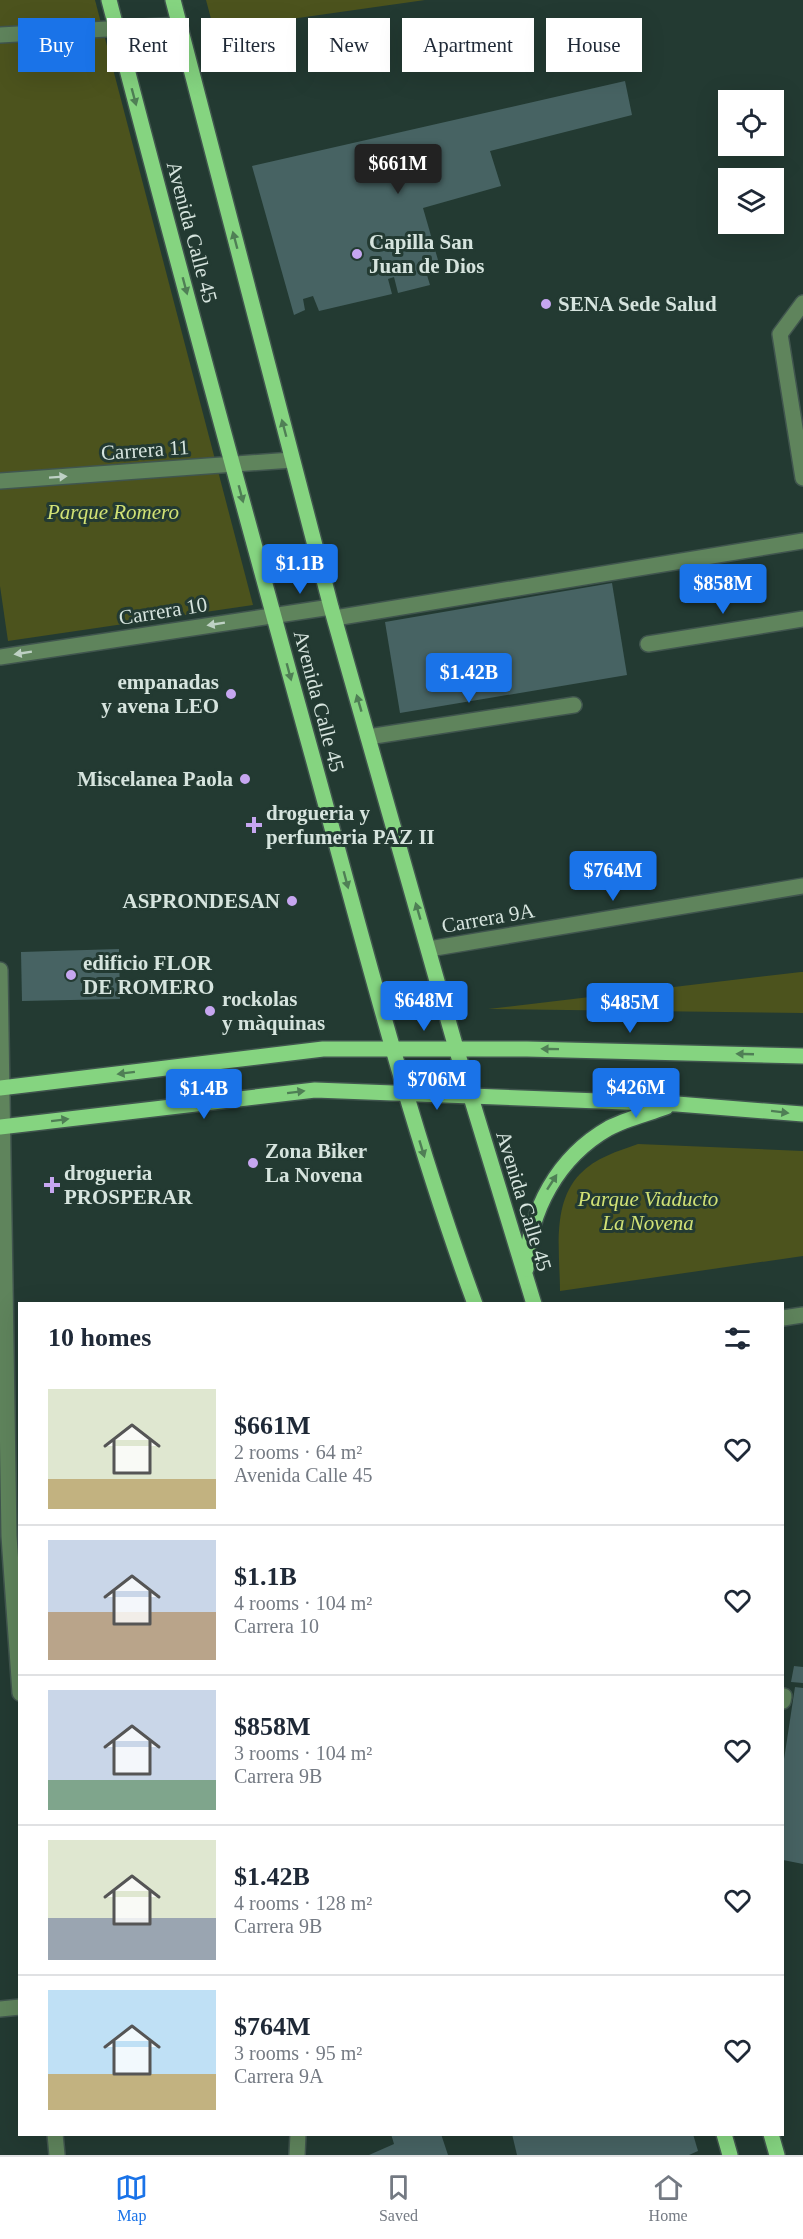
<!DOCTYPE html>
<html lang="en">
<head>
<meta charset="utf-8">
<style>
	:root { --surface:#fff; --page:#f6f6f7; --text:#1f2937; --muted:#747a83; --line:#e0e1e3; --accent:#1a73e8 }
	body { margin:0; font-family:Georgia,serif; background:var(--page); color:var(--text); height:100vh; display:flex; flex-direction:column; font-size:22px; white-space:nowrap }
	* { box-sizing:border-box; margin:0 }
	p { font-size:20px; color:var(--muted) }
	.icon { flex:none; width:33px; height:33px; fill:none; stroke:currentColor; stroke-width:2; stroke-linecap:round; stroke-linejoin:round }
	.map { position:relative; flex:1; overflow:hidden }
	.panel { position:absolute; left:18px; top:1302px; width:766px; height:834px; display:flex; flex-direction:column; background:var(--surface); border-radius:0px; box-shadow:0 6px 24px #0002 }
	.panel>* { flex:none }
	.guide { position:absolute; left:18px; top:18px; width:768px; height:54px; display:flex; gap:12px }
	.buttons { position:absolute; left:718px; top:90px; display:grid; gap:12px }
	.buttons a { display:grid; place-items:center; width:66px; height:66px; border-radius:0px; background:var(--surface); box-shadow:0 6px 24px #0002; font-size:30px }
	.price { position:absolute; translate:-50% -51px; padding:0 14px; border-radius:6px; background:var(--accent); color:#fff; font-size:20px; line-height:39px; filter:drop-shadow(0 2px 3px #0008) }
	.price::after { content:''; position:absolute; left:50%; top:36px; width:18px; height:14px; margin-left:-9px; background:inherit; clip-path:polygon(0 0,100% 0,50% 100%) }
	.price.on { background:#222; color:#fff }
	ul { padding:0; list-style:none }
	li { display:flex; align-items:center; gap:18px; height:150px; padding:0 30px }
	li+li { border-top:2px solid var(--line) }
	li span { display:grid; place-items:center; flex:none; width:168px; height:120px; border-radius:0px; color:#555 }
	li>.icon { margin-inline-start:auto }
	span .icon { width:72px; height:72px; fill:#fffc; stroke-width:1 }
	li b { font-size:26px }
	h2 { display:flex; justify-content:space-between; align-items:center; height:72px; padding:0 30px; font-size:26px }
	.pill { padding:0 21px; border-radius:0px; background:var(--surface); box-shadow:0 6px 24px #0002; font-size:21px; line-height:54px }
	.pill.on { background:var(--accent); color:#fff }
	.tabs { display:flex; justify-content:space-around; align-items:center; height:84px; border-top:2px solid var(--line); background:var(--surface); font-size:16px; color:var(--muted) }
	.tabs a { display:grid; justify-items:center; gap:3px }
	.tabs .on { color:var(--accent) }
	.map>svg:first-child { display:block }
	.green { fill:#4c531d }
	.building { fill:#476363 }
	.lines { fill:none; stroke-linecap:round; stroke-linejoin:round }
	.minor-casing { stroke:#40554e; stroke-width:18 }
	.major-casing { stroke:#40554e; stroke-width:18 }
	.minor { stroke:#5f845c; stroke-width:15 }
	.major { stroke:#85d480; stroke-width:15 }
	.oneway { fill:#4f7f55 }
	.oneway2 { fill:#bed1c4 }
	.poi-dot { fill:#c6a6f0; stroke:#233a32; stroke-width:2 }
	.labels { text-anchor:middle; dominant-baseline:central; stroke-width:6; stroke-linejoin:round; paint-order:stroke }
	.street-label { font-size:21px; fill:#d6e4de; stroke:#233a32 }
	.poi-label { font-size:21px; font-weight:bold; fill:#d6e4de; stroke:#233a32; text-anchor:start }
	.park-label { font-size:21px; font-style:italic; fill:#d1e175; stroke:#233a32 }
</style>
</head>
<body>
<div class="map">
<svg width="803" height="2155" viewBox="0 0 803 2155">
	<rect width="100%" height="100%" fill="#233a32"/>
	<g class="green">
		<polygon points="0,0 95,0 253,605 8,641 0,586"/>
		<polygon points="206,0 425,0 214,30"/>
		<polygon points="801,972 803,972 803,1013 488,1009"/>
		<path d="M638 1144 803 1151V1256L560 1291C560 1254 551 1204 580 1174 595 1158 618 1151 638 1144Z"/>
	</g>
	<g class="building">
		<polygon points="625,81 632,115 490,151 501,186 423,208 438,260 424,265 430,285 398,293 394,277 388,279 392,294 319,311 313,296 303,299 305,310 294,315 252,166"/>
		<polygon points="612,583 627,675 400,713 385,622"/>
		<polygon points="119,949 120,999 22,1001 21,952"/>
		<polygon points="794,1666 803,1667 803,1683 791,1682"/>
		<polygon points="795,1687 803,1688 803,1864 783,1860 783,1766"/>
		<polygon points="391,2134 441,2134 448,2155 369,2155 394,2144"/>
		<polygon points="512,2134 693,2134 698,2151 689,2155 517,2155"/>
	</g>
	<g class="lines">
		<defs>
			<g id="minor">
				<polyline points="0,35 179,25"/>
				<polyline points="803,303 780,334 803,478"/>
				<polyline points="0,481 292,460"/>
				<polyline points="335,618 803,541"/>
				<polyline points="648,644 803,619"/>
				<polyline points="0,657 331,607"/>
				<polyline points="368,737 574,705"/>
				<polyline points="429,949 803,886"/>
				<polyline points="0,970 9,1536 20,1693"/>
				<polyline points="783,1318 803,1315"/>
				<polyline points="783,1701 784,1696"/>
				<polyline points="0,2009 20,2007"/>
				<polyline points="55,2134 57,2155"/>
				<polyline points="297,2155 298,2134"/>
			</g>
			<g id="major">
				<path d="M109 0C175 255 244 509 314 762 364 944 410 1127 475 1304"/>
				<polyline points="173,0 331,607 456,1048 534,1304"/>
				<polyline points="0,1088 323,1049 527,1049 803,1056"/>
				<polyline points="0,1127 315,1090 677,1104 803,1114"/>
				<path d="M526 1269C529 1210 558 1157 609 1128 626 1119 647 1114 666 1107"/>
				<polyline points="724,2134 730,2155"/>
				<polyline points="771,2134 777,2155"/>
			</g>
		</defs>
		<use href="#minor" class="minor-casing"/>
		<use href="#major" class="major-casing"/>
		<use href="#minor" class="minor"/>
		<use href="#major" class="major"/>
	</g>
	<defs><path id="oneway-solid" d="M-6-.8H1V-3.2L6.5 0L1 3.2V.8H-6Z" transform="scale(1.5)"/></defs>
	<g class="oneway">
		<use href="#oneway-solid" transform="translate(134 97) rotate(75)"/>
		<use href="#oneway-solid" transform="translate(235 240) rotate(-105)"/>
		<use href="#oneway-solid" transform="translate(185 286) rotate(75)"/>
		<use href="#oneway-solid" transform="translate(284 428) rotate(-105)"/>
		<use href="#oneway-solid" transform="translate(241 494) rotate(75)"/>
		<use href="#oneway-solid" transform="translate(289 672) rotate(75)"/>
		<use href="#oneway-solid" transform="translate(359 703) rotate(-106)"/>
		<use href="#oneway-solid" transform="translate(346 880) rotate(75)"/>
		<use href="#oneway-solid" transform="translate(418 911) rotate(-106)"/>
		<use href="#oneway-solid" transform="translate(550 1049) rotate(-179)"/>
		<use href="#oneway-solid" transform="translate(745 1054) rotate(-178)"/>
		<use href="#oneway-solid" transform="translate(126 1073) rotate(173)"/>
		<use href="#oneway-solid" transform="translate(296 1092) rotate(-7)"/>
		<use href="#oneway-solid" transform="translate(780 1112) rotate(7)"/>
		<use href="#oneway-solid" transform="translate(60 1120) rotate(-7)"/>
		<use href="#oneway-solid" transform="translate(422 1149) rotate(73)"/>
		<use href="#oneway-solid" transform="translate(552 1182) rotate(-57)"/>
	</g>
	<g class="oneway2">
		<use href="#oneway-solid" transform="translate(58 477) rotate(-4)"/>
		<use href="#oneway-solid" transform="translate(216 624) rotate(171)"/>
		<use href="#oneway-solid" transform="translate(23 653) rotate(171)"/>
	</g>
	<g class="poi-dot">
		<circle cx="357" cy="254" r="6"/>
		<circle cx="546" cy="304" r="6"/>
		<circle cx="231" cy="694" r="6"/>
		<circle cx="245" cy="779" r="6"/>
		<path d="M251 816h6v6h6v6h-6v6h-6v-6h-6v-6h6z"/>
		<circle cx="292" cy="901" r="6"/>
		<circle cx="71" cy="975" r="6"/>
		<circle cx="210" cy="1011" r="6"/>
		<circle cx="253" cy="1163" r="6"/>
		<path d="M49 1176h6v6h6v6h-6v6h-6v-6h-6v-6h6z"/>
	</g>
	<g class="labels">
		<g class="street-label">
			<text transform="translate(192 232) rotate(75)">Avenida Calle 45</text>
			<text transform="translate(145 450) rotate(-4)">Carrera 11</text>
			<text transform="translate(163 611) rotate(-9)">Carrera 10</text>
			<text transform="translate(319 701) rotate(75)">Avenida Calle 45</text>
			<text transform="translate(488 918) rotate(-10)">Carrera 9A</text>
			<text transform="translate(524 1201) rotate(73)">Avenida Calle 45</text>
		</g>
		<g class="poi-label">
			<text x="369" y="242">Capilla San<tspan x="369" dy="24">Juan de Dios</tspan></text>
			<text x="558" y="304">SENA Sede Salud</text>
			<text x="219" y="682" text-anchor="end">empanadas<tspan x="219" dy="24">y avena LEO</tspan></text>
			<text x="233" y="779" text-anchor="end">Miscelanea Paola</text>
			<text x="266" y="813">drogueria y<tspan x="266" dy="24">perfumeria PAZ II</tspan></text>
			<text x="280" y="901" text-anchor="end">ASPRONDESAN</text>
			<text x="83" y="963">edificio FLOR<tspan x="83" dy="24">DE ROMERO</tspan></text>
			<text x="222" y="999">rockolas<tspan x="222" dy="24">y màquinas</tspan></text>
			<text x="265" y="1151">Zona Biker<tspan x="265" dy="24">La Novena</tspan></text>
			<text x="64" y="1173">drogueria<tspan x="64" dy="24">PROSPERAR</tspan></text>
		</g>
		<g class="park-label">
			<text x="113" y="512">Parque Romero</text>
			<text x="648" y="1199">Parque Viaducto<tspan x="648" dy="24">La Novena</tspan></text>
		</g>
	</g>
</svg>
<div class="buttons">
<a><svg class="icon" aria-label="locate" viewBox="0 0 24 24"><circle cx="12" cy="12" r="6"/><path d="M12 2v4M12 18v4M2 12h4M18 12h4"/></svg></a>
<a><svg class="icon" aria-label="layers" viewBox="0 0 24 24"><path d="M12 4l9 5-9 5-9-5zM3 14l9 5 9-5"/></svg></a>
</div>
<b class="price on" style="left:398px;top:195px">$661M</b>
<b class="price" style="left:300px;top:595px">$1.1B</b>
<b class="price" style="left:723px;top:615px">$858M</b>
<b class="price" style="left:469px;top:704px">$1.42B</b>
<b class="price" style="left:613px;top:902px">$764M</b>
<b class="price" style="left:424px;top:1032px">$648M</b>
<b class="price" style="left:630px;top:1034px">$485M</b>
<b class="price" style="left:437px;top:1111px">$706M</b>
<b class="price" style="left:636px;top:1119px">$426M</b>
<b class="price" style="left:204px;top:1120px">$1.4B</b>
<div class="guide">
<a class="pill on">Buy</a>
<a class="pill">Rent</a>
<a class="pill">Filters</a>
<a class="pill">New</a>
<a class="pill">Apartment</a>
<a class="pill">House</a>
</div>
<section class="panel">
<h2>10 homes<svg class="icon" aria-label="filters" viewBox="0 0 24 24"><path d="M4 7h16M4 17h16"/><circle cx="9" cy="7" r="2"/><circle cx="15" cy="17" r="2"/></svg></h2>
<ul>
<li><span style="background:linear-gradient(#dfe7d0 75%,#c2b280 0)"><svg class="icon" aria-label="home" viewBox="0 0 24 24"><path d="M3 11l9-7 9 7M6 9v11h12V9"/></svg></span><div><b>$661M</b><p>2 rooms · 64 m²</p><p>Avenida Calle 45</p></div><svg class="icon" aria-label="heart" viewBox="0 0 24 24"><path d="M12 20l-8-8c-3-5 5-10 8-4 3-6 11-1 8 4z"/></svg></li>
<li><span style="background:linear-gradient(#c9d6e8 60%,#b9a48a 0)"><svg class="icon" aria-label="home" viewBox="0 0 24 24"><path d="M3 11l9-7 9 7M6 9v11h12V9"/></svg></span><div><b>$1.1B</b><p>4 rooms · 104 m²</p><p>Carrera 10</p></div><svg class="icon" aria-label="heart" viewBox="0 0 24 24"><path d="M12 20l-8-8c-3-5 5-10 8-4 3-6 11-1 8 4z"/></svg></li>
<li><span style="background:linear-gradient(#c9d6e8 75%,#7fa58c 0)"><svg class="icon" aria-label="home" viewBox="0 0 24 24"><path d="M3 11l9-7 9 7M6 9v11h12V9"/></svg></span><div><b>$858M</b><p>3 rooms · 104 m²</p><p>Carrera 9B</p></div><svg class="icon" aria-label="heart" viewBox="0 0 24 24"><path d="M12 20l-8-8c-3-5 5-10 8-4 3-6 11-1 8 4z"/></svg></li>
<li><span style="background:linear-gradient(#dfe7d0 65%,#9aa5b1 0)"><svg class="icon" aria-label="home" viewBox="0 0 24 24"><path d="M3 11l9-7 9 7M6 9v11h12V9"/></svg></span><div><b>$1.42B</b><p>4 rooms · 128 m²</p><p>Carrera 9B</p></div><svg class="icon" aria-label="heart" viewBox="0 0 24 24"><path d="M12 20l-8-8c-3-5 5-10 8-4 3-6 11-1 8 4z"/></svg></li>
<li><span style="background:linear-gradient(#bfe0f5 70%,#c2b280 0)"><svg class="icon" aria-label="home" viewBox="0 0 24 24"><path d="M3 11l9-7 9 7M6 9v11h12V9"/></svg></span><div><b>$764M</b><p>3 rooms · 95 m²</p><p>Carrera 9A</p></div><svg class="icon" aria-label="heart" viewBox="0 0 24 24"><path d="M12 20l-8-8c-3-5 5-10 8-4 3-6 11-1 8 4z"/></svg></li>
</ul>
</section>
</div>
<nav class="tabs">
<a class="on"><svg class="icon" aria-label="map" viewBox="0 0 24 24"><path d="M3 6l6-2 6 2 6-2v14l-6 2-6-2-6 2zM9 4v14M15 6v14"/></svg>Map</a>
<a><svg class="icon" aria-label="saved" viewBox="0 0 24 24"><path d="M7 4h10v16l-5-4-5 4z"/></svg>Saved</a>
<a><svg class="icon" aria-label="home" viewBox="0 0 24 24"><path d="M3 11l9-7 9 7M6 9v11h12V9"/></svg>Home</a>
</nav>
</body>
</html>
